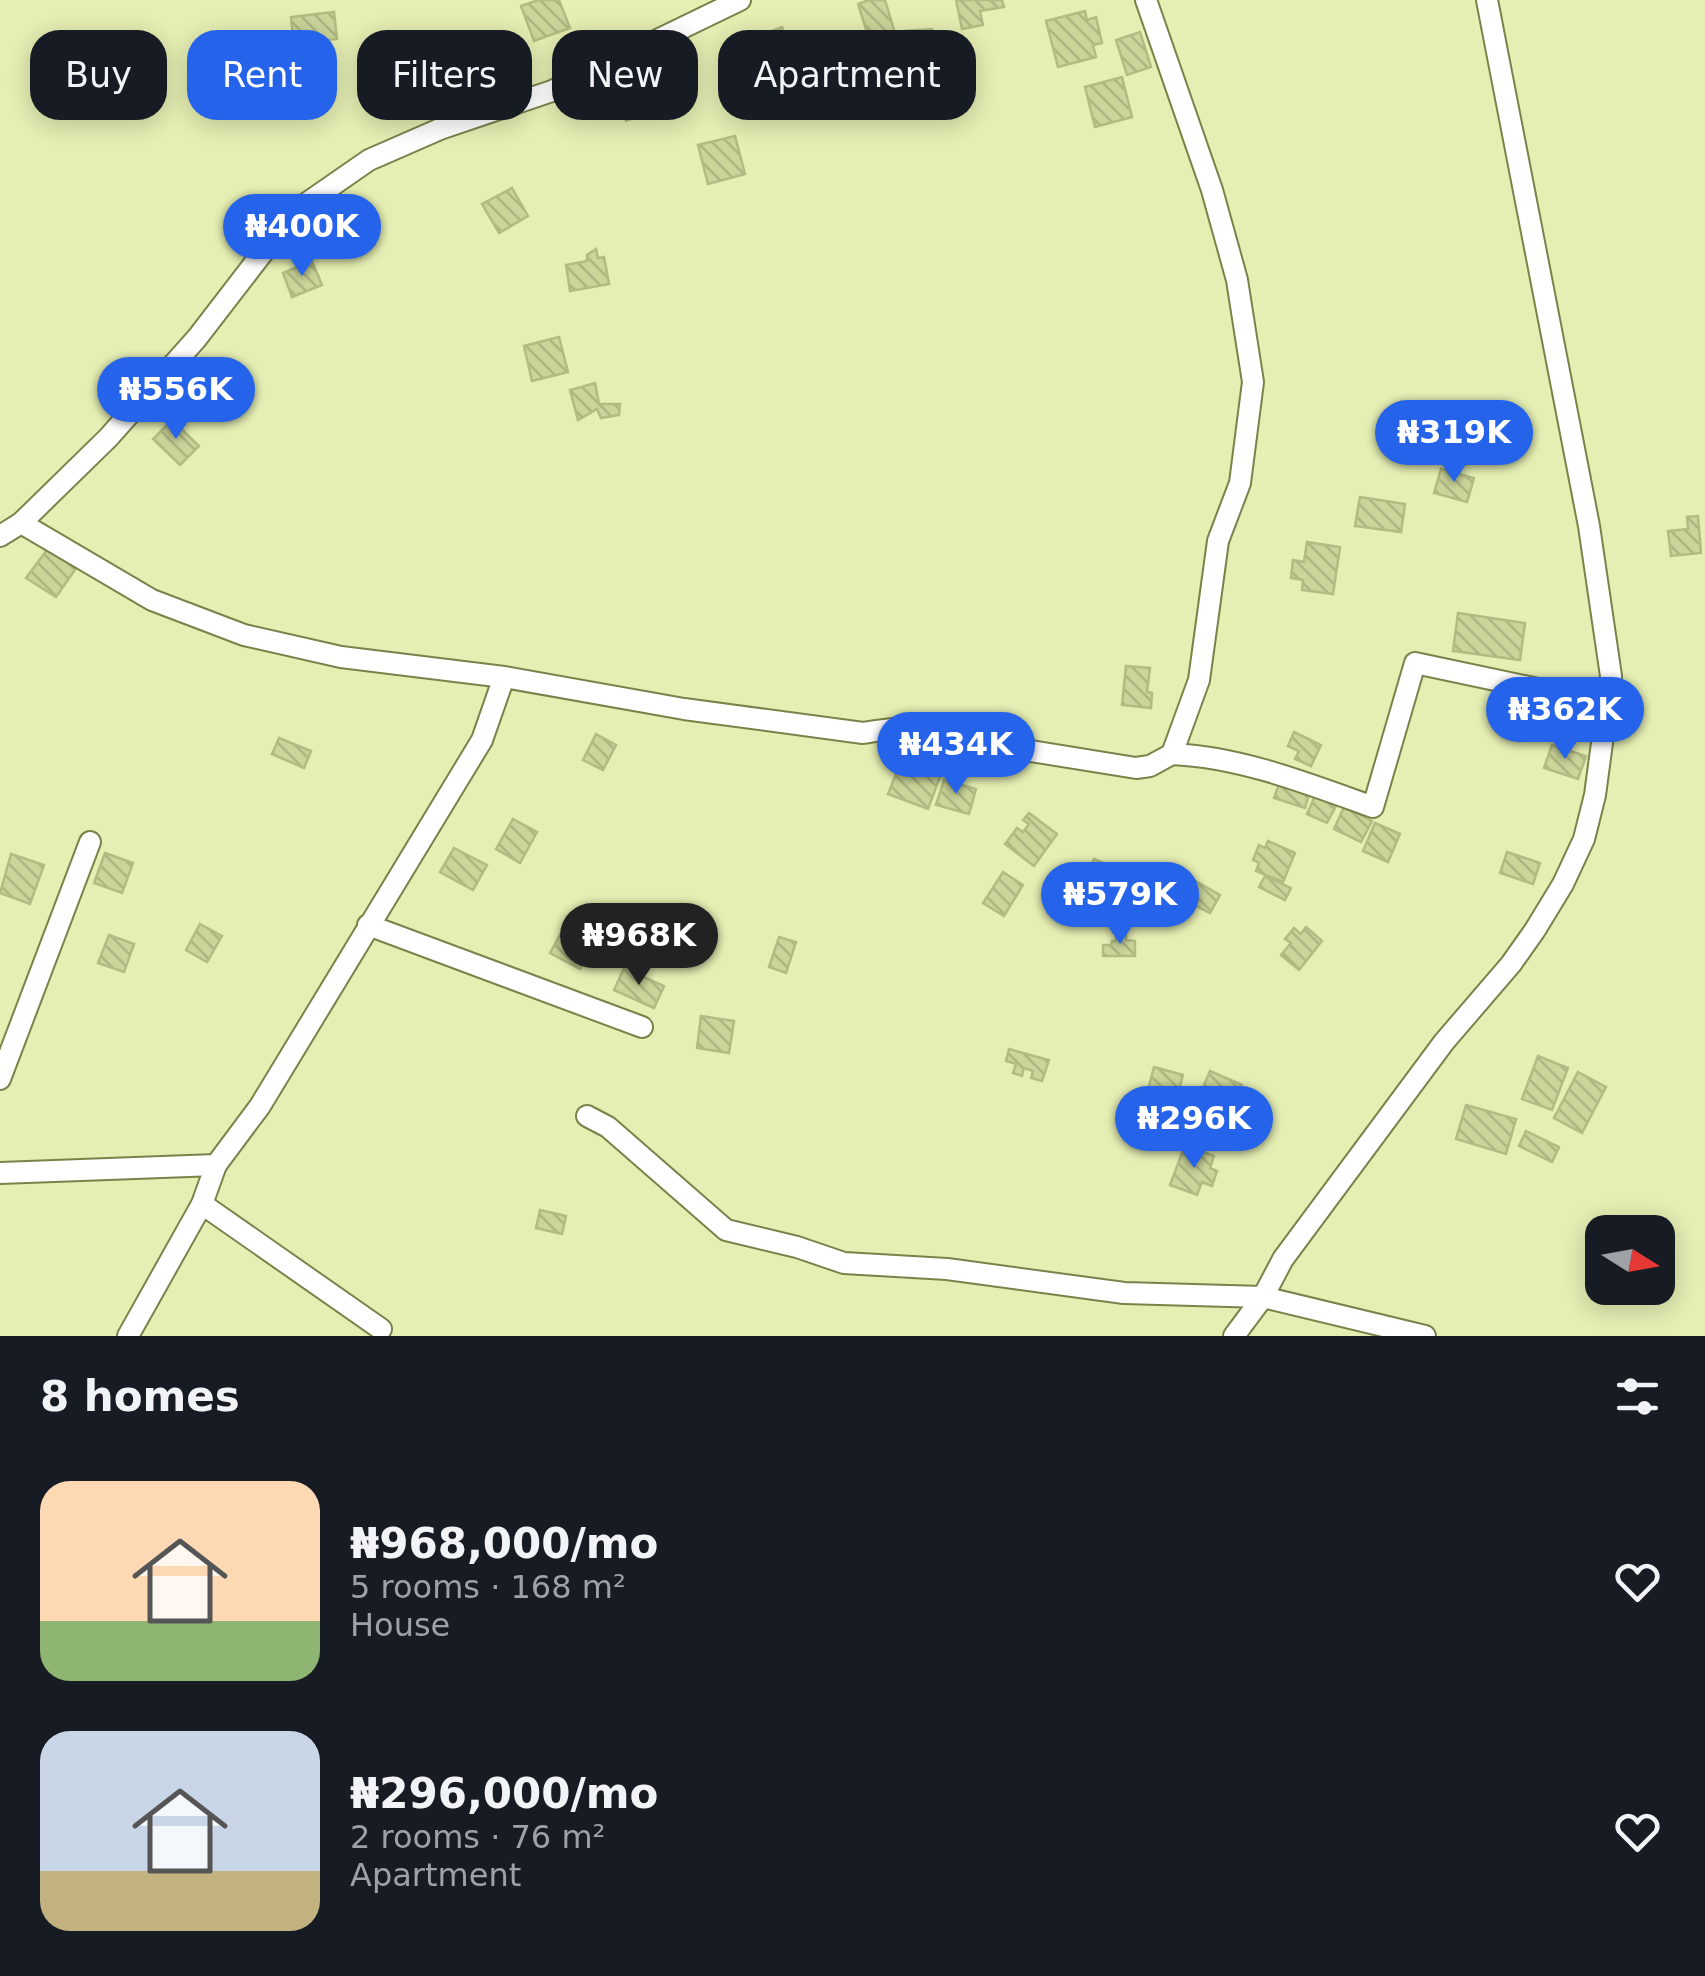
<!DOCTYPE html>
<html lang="en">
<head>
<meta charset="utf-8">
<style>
	:root { --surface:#171b24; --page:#20242c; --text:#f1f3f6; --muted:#9ea1a6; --accent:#2563eb }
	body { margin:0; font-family:"DejaVu Sans",sans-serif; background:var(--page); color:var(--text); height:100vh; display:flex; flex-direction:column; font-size:38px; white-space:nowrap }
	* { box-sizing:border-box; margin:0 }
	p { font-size:32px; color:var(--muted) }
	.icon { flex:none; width:55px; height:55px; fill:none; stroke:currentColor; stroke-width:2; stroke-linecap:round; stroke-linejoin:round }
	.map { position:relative; height:1336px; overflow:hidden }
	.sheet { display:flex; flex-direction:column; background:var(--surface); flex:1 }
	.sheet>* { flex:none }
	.top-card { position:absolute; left:30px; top:30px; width:1000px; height:90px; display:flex; gap:20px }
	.needle { width:65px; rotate:101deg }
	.tools { position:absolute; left:1585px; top:1215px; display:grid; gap:20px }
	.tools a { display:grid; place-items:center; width:90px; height:90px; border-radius:20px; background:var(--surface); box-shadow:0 5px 25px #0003; font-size:50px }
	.price { position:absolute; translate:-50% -85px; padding:0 22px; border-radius:35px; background:var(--accent); color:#fff; font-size:32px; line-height:65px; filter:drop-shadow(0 2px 5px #0008) }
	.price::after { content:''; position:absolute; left:50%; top:60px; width:30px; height:22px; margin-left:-15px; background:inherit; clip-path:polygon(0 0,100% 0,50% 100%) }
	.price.selected { background:#222; color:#fff }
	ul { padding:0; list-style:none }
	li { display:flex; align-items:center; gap:30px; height:250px; padding:0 40px }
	li span { display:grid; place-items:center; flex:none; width:280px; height:200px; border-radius:30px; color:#555 }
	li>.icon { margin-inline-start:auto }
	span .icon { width:120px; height:120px; fill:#fffc; stroke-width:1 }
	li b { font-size:42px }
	h2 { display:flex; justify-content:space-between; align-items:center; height:120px; padding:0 40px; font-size:42px }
	.chip { padding:0 35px; border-radius:30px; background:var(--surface); box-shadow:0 5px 25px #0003; font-size:35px; line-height:90px }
	.chip.selected { background:var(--accent); color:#fff }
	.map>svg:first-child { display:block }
	.building { fill:url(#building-back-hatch); stroke:#b2bb81; stroke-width:2.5 }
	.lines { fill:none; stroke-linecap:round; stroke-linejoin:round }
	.street-casing { stroke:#7a824a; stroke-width:24 }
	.street { stroke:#fff; stroke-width:20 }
</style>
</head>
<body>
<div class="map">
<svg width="1705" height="1336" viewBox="0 0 1705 1336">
	<defs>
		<pattern id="building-back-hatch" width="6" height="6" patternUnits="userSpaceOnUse" patternTransform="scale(2.5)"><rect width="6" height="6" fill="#cbd499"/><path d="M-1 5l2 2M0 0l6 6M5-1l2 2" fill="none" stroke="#aeb582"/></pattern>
	</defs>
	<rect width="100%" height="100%" fill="#e5eeb3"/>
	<g class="building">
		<polygon points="538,0 559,0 570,28 534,41 521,6"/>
		<polygon points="869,0 885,0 901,53 877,64 858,4"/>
		<polygon points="956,0 1002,0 1004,7 980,11 983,25 962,29"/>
		<polygon points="1085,11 1087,20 1096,17 1102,43 1093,45 1096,57 1058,67 1046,21"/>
		<polygon points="334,12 337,39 294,44 291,17"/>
		<polygon points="782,27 790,50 737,69 729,47"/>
		<polygon points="932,29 934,48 907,51 905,31"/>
		<polygon points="1140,32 1151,67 1127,75 1116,40"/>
		<polygon points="1122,77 1132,117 1095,127 1085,87"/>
		<polygon points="648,83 659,108 626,121 616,96"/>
		<polygon points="282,89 285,114 244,118 241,93"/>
		<polygon points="735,136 745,174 708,184 698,145"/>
		<polygon points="512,188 528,216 499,233 482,204"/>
		<polygon points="596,249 598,258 604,257 609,284 570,291 566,265 587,261 587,255"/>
		<polygon points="312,261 322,285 292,297 283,273"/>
		<polygon points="559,337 568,372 532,381 524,346"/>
		<polygon points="595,383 599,404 620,404 619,415 601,418 597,409 578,420 570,390"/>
		<polygon points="172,420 199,446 180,465 153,439"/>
		<polygon points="1441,469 1474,478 1467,502 1434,493"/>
		<polygon points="1360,497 1405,504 1401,532 1355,526"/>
		<polygon points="1698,516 1701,553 1671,556 1668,531 1688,529 1687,517"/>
		<polygon points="1307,542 1340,547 1333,594 1302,590 1303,580 1291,578 1293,560 1304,562"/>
		<polygon points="47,550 77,567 56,597 26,578"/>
		<polygon points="1458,613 1525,623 1520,660 1453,651"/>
		<polygon points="1126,666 1150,668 1147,692 1152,693 1151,708 1122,705"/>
		<polygon points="1294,732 1321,745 1311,766 1295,759 1299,751 1288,746"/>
		<polygon points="596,734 616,745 603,770 583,760"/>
		<polygon points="279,738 311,751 304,768 272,754"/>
		<polygon points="1552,745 1586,756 1578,779 1544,768"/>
		<polygon points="918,750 939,758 936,766 943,769 928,809 888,794 904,754 915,758"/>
		<polygon points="944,780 976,789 969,814 936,805"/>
		<polygon points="1279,784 1309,794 1305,808 1274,798"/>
		<polygon points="1315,796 1336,806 1327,823 1307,814"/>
		<polygon points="1344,807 1372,821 1361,842 1334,829"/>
		<polygon points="1029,813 1057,834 1034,866 1005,844 1017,828 1023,832 1029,824 1023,820"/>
		<polygon points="513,819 537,832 520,863 496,849"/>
		<polygon points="1375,823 1400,834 1388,862 1363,851"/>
		<polygon points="1268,841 1295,853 1283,882 1256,871 1259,863 1253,860 1259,845 1265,848"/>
		<polygon points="454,848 487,865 473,890 440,872"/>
		<polygon points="1507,852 1540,863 1533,884 1500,873"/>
		<polygon points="105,853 133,863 122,893 94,883"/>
		<polygon points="11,854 44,865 30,904 0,893"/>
		<polygon points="1094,859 1121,871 1108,902 1081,890"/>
		<polygon points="1003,872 1023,885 1004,916 983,903"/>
		<polygon points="1265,876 1291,888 1285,900 1259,887"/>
		<polygon points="1194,880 1220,895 1210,913 1183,899"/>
		<polygon points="1078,898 1110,907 1106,920 1074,912"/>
		<polygon points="567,922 596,938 580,969 550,953"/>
		<polygon points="200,924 222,936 207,962 186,950"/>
		<polygon points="1306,927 1322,941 1299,970 1281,955 1291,943 1285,939 1294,928 1301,934"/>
		<polygon points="1116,934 1126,934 1126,940 1135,941 1135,956 1103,956 1103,945 1111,945 1112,941 1116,941"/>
		<polygon points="109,935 134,944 124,972 98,963"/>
		<polygon points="779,937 796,942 786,973 769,967"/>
		<polygon points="624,968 664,986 654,1008 614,990"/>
		<polygon points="701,1016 734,1021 729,1053 697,1048"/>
		<polygon points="1009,1049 1049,1060 1042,1081 1031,1078 1033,1071 1024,1068 1022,1076 1013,1073 1016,1064 1006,1061"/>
		<polygon points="1538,1056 1568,1068 1552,1110 1522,1099"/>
		<polygon points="1154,1067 1183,1075 1174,1109 1145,1101"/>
		<polygon points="1210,1071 1242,1085 1234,1104 1202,1090"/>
		<polygon points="1578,1072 1606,1087 1582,1133 1554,1118"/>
		<polygon points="1466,1105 1516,1119 1506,1154 1456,1139"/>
		<polygon points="1196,1107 1224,1117 1220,1131 1191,1120"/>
		<polygon points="1526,1131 1559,1147 1552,1162 1519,1146"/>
		<polygon points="1185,1145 1214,1156 1210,1168 1217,1171 1212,1186 1202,1182 1197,1195 1170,1185"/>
		<polygon points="540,1210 566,1216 562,1234 536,1228"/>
	</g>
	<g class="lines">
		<defs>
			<g id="street">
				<path d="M21 523 152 600 244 635 341 657 504 677 684 709 863 733C887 729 910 725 932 735L1136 768 1150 766 1172 754 1199 680 1218 541 1240 483 1253 382 1237 280 1212 190 1146 0"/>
				<polyline points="0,536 21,523 108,438 197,338 294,212 369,160 440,129 552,91 740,0"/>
				<path d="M1172 754C1241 757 1309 784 1373 807L1415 663 1609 704"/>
				<polyline points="368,925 642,1027"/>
				<polyline points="0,1079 90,842"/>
				<polyline points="587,1116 608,1127 726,1230 797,1247 844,1263 947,1269 1124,1293 1263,1297 1425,1336"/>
				<polyline points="0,1173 216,1165 260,1106 482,740 504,677"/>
				<polyline points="202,1204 381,1329"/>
				<polyline points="128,1336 202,1204 216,1165"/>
				<polyline points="1234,1336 1263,1297 1283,1259 1444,1042 1511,964 1535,930 1563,884 1584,839 1595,795 1611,676 1589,526 1487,0"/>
			</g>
		</defs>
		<use href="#street" class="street-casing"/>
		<use href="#street" class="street"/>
	</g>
</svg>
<div class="tools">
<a><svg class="needle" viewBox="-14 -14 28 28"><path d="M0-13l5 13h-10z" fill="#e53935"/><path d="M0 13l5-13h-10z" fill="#9ea1a6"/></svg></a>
</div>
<b class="price" style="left:302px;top:279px">₦400K</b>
<b class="price" style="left:176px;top:442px">₦556K</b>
<b class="price" style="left:1454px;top:485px">₦319K</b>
<b class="price" style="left:1565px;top:762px">₦362K</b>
<b class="price" style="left:956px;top:797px">₦434K</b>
<b class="price" style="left:1120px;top:947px">₦579K</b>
<b class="price selected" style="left:639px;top:988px">₦968K</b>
<b class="price" style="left:1194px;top:1171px">₦296K</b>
<div class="top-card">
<a class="chip">Buy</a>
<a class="chip selected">Rent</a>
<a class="chip">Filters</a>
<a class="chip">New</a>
<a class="chip">Apartment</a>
</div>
</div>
<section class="sheet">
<h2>8 homes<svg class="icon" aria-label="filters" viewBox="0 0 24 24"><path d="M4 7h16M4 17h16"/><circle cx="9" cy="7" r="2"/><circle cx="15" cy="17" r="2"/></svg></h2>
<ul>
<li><span style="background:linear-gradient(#ffd9b3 70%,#8fb573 0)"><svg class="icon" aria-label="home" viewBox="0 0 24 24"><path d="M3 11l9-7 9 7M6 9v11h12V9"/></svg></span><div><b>₦968,000/mo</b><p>5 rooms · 168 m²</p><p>House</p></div><svg class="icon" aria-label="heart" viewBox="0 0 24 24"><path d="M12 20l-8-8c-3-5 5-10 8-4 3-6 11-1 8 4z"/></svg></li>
<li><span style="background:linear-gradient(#c9d6e8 70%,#c2b280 0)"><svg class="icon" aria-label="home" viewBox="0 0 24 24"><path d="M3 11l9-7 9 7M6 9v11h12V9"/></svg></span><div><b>₦296,000/mo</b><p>2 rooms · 76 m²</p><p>Apartment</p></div><svg class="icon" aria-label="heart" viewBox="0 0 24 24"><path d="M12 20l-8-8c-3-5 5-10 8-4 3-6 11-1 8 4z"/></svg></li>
</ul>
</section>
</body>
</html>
